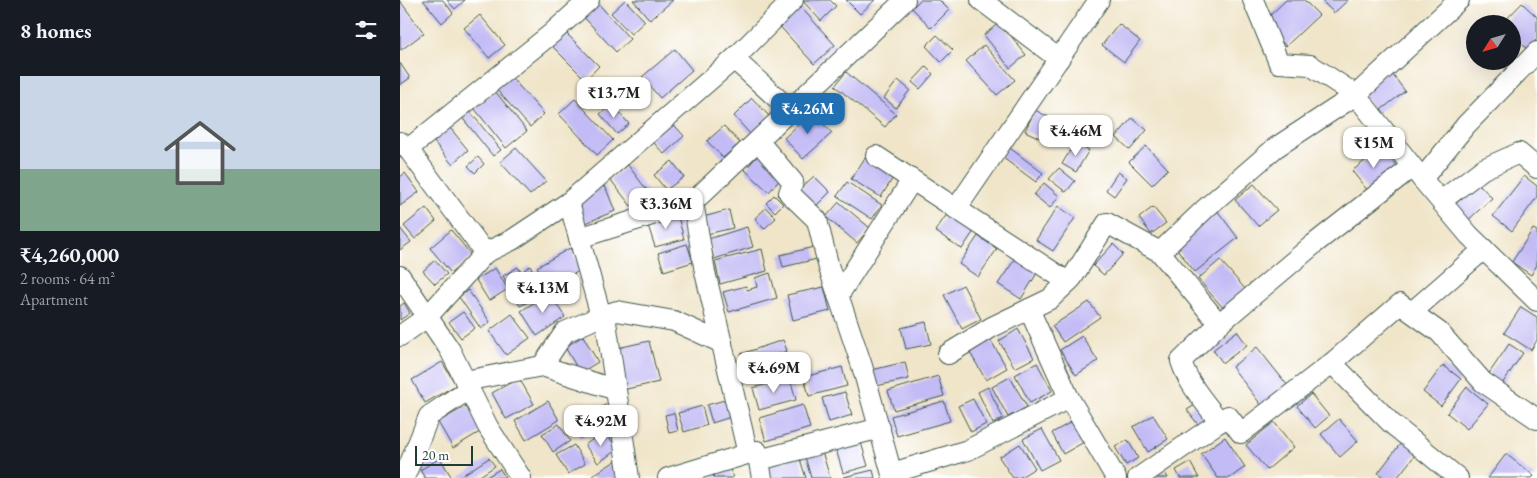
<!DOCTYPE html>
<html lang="en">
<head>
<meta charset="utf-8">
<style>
	:root { --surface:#171b24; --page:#242831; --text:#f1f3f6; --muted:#9ea1a6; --line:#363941; --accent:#1f6fb2 }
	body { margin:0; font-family:"EB Garamond",serif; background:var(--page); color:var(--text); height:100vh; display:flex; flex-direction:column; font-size:19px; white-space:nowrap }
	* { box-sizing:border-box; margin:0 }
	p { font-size:16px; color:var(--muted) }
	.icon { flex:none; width:28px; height:28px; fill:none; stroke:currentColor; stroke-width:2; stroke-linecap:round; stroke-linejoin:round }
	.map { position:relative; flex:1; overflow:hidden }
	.details { display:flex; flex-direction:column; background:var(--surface); width:400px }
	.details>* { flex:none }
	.needle { width:32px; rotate:233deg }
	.tools { position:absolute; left:1066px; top:15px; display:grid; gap:10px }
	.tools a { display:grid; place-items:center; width:55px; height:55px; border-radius:50%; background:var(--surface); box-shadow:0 5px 20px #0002; font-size:25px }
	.scale { position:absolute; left:15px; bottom:12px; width:58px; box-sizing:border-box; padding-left:5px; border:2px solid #1f3d34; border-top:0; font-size:14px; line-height:18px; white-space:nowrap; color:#1f3d34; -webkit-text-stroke:4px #fff; paint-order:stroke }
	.price { position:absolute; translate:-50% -42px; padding:0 11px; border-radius:10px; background:#fff; color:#222; font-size:16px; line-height:32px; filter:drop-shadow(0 1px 2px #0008) }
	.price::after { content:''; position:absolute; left:50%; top:30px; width:15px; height:11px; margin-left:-8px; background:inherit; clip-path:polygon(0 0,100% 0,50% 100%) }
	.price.selected { background:var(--accent); color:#fff }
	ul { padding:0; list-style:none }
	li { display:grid; align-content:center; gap:10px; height:265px; padding:0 20px }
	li+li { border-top:1px solid var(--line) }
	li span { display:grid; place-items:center; height:155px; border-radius:0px; color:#555 }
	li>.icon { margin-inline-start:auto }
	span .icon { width:90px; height:90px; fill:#fffc; stroke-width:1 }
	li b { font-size:21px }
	h2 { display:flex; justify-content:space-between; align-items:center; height:60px; padding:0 20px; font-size:21px }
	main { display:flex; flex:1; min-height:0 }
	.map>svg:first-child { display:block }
	.building { fill:#c3bbf5 }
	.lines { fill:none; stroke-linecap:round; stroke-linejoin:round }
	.street-casing { stroke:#3e564a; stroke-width:22 }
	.street { stroke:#fff; stroke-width:20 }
</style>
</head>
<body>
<main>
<section class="details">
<h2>8 homes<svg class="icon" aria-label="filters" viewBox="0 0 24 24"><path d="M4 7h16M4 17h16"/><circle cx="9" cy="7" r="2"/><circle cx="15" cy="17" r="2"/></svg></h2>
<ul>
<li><span style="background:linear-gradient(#c9d6e8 60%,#7fa58c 0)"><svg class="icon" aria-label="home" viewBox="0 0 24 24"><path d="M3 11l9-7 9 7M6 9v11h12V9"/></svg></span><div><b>₹4,260,000</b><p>2 rooms · 64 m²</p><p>Apartment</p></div></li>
</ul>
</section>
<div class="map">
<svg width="1137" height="478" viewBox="0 0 1137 478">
	<rect width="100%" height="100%" fill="#fff"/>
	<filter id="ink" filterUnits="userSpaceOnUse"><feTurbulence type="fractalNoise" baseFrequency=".02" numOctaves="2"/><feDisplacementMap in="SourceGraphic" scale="10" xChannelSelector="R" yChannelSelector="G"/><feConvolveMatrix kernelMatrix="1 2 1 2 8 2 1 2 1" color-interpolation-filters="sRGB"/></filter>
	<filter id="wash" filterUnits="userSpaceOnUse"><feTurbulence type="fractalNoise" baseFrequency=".0096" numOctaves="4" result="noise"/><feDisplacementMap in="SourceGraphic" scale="20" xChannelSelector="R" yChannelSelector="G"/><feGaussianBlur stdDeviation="1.12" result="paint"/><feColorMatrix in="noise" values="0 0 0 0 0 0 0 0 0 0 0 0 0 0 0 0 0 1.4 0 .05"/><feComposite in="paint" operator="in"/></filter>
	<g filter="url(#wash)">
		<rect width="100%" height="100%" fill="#f0e5c9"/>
		<g id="blocks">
			<g class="building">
				<polygon points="23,0 43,0 53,13 42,23"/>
				<polygon points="47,0 65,0 55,9"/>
				<polygon points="195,0 230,39 216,52 180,13"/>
				<polygon points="225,0 245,21 231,34 211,13"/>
				<polygon points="233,0 273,0 250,20"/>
				<polygon points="402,0 430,0 436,6 421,21"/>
				<polygon points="446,0 475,0 460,14"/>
				<polygon points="520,0 539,0 549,10 531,28 512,8"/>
				<polygon points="886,0 904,0 919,15 886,46 863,22"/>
				<polygon points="921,0 948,0 934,13"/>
				<polygon points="0,1 24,33 1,50 0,48"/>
				<polygon points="397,3 435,45 414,64 376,22"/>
				<polygon points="1122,3 1137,17 1137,39 1127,49 1112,35 1112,24 1102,24"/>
				<polygon points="80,15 105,45 89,58 64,28"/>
				<polygon points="600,22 626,55 610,68 584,35"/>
				<polygon points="719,24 740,41 724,62 702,45"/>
				<polygon points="159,26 199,66 186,80 146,40"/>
				<polygon points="537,35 553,50 541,62 526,46"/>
				<polygon points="584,45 615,80 597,95 566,61"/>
				<polygon points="275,49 292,70 260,98 242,77"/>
				<polygon points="0,63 10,78 0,85"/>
				<polygon points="102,67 144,114 130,127 88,80"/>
				<polygon points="526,67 533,74 520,89 512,82"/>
				<polygon points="989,70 1005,91 977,113 960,92"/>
				<polygon points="446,72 496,114 485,127 435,86"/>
				<polygon points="498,80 510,90 496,108 484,98"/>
				<polygon points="95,91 127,131 106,148 74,108"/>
				<polygon points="352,98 369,116 350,134 334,116"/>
				<polygon points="175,99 213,140 197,155 159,114"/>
				<polygon points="212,104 229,124 217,134 200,114"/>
				<polygon points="403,107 407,112 399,121 394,117"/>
				<polygon points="68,109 101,150 93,156 60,115"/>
				<polygon points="635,110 654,120 644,140 625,131"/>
				<polygon points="412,112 432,133 403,159 384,138"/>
				<polygon points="267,117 284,136 264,154 247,135"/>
				<polygon points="732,118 747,130 730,150 716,137"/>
				<polygon points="47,124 68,150 52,164 30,137"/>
				<polygon points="324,126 340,143 323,158 307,141"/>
				<polygon points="675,142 689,150 676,172 662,164"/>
				<polygon points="606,145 643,173 636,182 599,155"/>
				<polygon points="746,146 768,169 752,185 729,162"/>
				<polygon points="116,148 146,181 130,195 100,162"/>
				<polygon points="981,148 997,167 968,191 952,171"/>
				<polygon points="360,153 384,175 369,192 345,170"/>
				<polygon points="78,157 84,164 75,173 68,166"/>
				<polygon points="465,158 494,176 481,197 451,179"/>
				<polygon points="272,161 284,177 266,190 254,175"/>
				<polygon points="228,165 249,193 231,206 210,179"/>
				<polygon points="659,168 675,181 666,192 649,179"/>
				<polygon points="718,172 727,178 714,196 706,190"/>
				<polygon points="5,173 19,192 0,206 0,177"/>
				<polygon points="414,176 430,192 415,207 399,190"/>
				<polygon points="1124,176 1137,186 1137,197 1112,231 1093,216"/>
				<polygon points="447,182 482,205 472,219 437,196"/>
				<polygon points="644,183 659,196 650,208 634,195"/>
				<polygon points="1078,183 1092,198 1064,224 1050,209"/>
				<polygon points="854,184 877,210 858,226 835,200"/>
				<polygon points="205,186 215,211 183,224 173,198"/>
				<polygon points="374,195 383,204 375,212 366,203"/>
				<polygon points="439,202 470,228 457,243 426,217"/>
				<polygon points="658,206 675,218 653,251 636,240"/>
				<polygon points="753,207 766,223 751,234 739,218"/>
				<polygon points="26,208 36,221 15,239 4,226"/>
				<polygon points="366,208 376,218 364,229 355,218"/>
				<polygon points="816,209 838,238 795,272 773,244"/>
				<polygon points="329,210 333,228 307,234 303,217"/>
				<polygon points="550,210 576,228 562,249 535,231"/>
				<polygon points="277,213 284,239 255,247 247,222"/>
				<polygon points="347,227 353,247 314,259 308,239"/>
				<polygon points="0,228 11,242 0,250"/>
				<polygon points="1133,229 1137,231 1137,265 1131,275 1112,262"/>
				<polygon points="51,230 72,256 51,273 30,248"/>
				<polygon points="578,236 597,249 578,277 559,264"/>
				<polygon points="287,244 293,262 264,271 258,253"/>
				<polygon points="713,244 723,254 704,275 693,266"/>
				<polygon points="414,247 417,259 383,267 380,255"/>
				<polygon points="170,248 182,269 150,288 137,267"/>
				<polygon points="362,249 367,271 320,284 315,261"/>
				<polygon points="617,256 639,270 621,299 598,284"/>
				<polygon points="35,260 47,274 35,284 23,271"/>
				<polygon points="820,260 846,290 824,309 798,279"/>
				<polygon points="130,266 145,289 139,292 124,270"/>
				<polygon points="118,267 135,298 120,306 103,276"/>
				<polygon points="95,268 108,289 89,301 76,280"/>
				<polygon points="370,273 377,298 329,312 323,292 346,286 347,290 357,287 355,278"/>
				<polygon points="563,285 581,319 562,329 544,295"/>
				<polygon points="424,287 430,311 393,320 387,295"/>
				<polygon points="68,290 90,322 81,329 59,297"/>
				<polygon points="149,293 165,317 137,336 121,311"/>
				<polygon points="689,302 700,317 663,342 652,326"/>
				<polygon points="4,303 10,313 0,320 0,306"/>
				<polygon points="1121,307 1137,317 1137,340 1131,350 1104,333"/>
				<polygon points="63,312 75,328 61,338 49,322"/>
				<polygon points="112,314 130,338 106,355 89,331"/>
				<polygon points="526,322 531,344 506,349 501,328"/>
				<polygon points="618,329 634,358 615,368 599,341"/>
				<polygon points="837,331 847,345 823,363 813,350"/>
				<polygon points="183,336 198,362 180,373 165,347"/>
				<polygon points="682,336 698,361 676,375 660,350"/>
				<polygon points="590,339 607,368 586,380 569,351"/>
				<polygon points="383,340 387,351 345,365 341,354"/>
				<polygon points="249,341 259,382 222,390 213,349"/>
				<polygon points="1109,344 1123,353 1102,384 1088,375"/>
				<polygon points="857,347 888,386 862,406 832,367"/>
				<polygon points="42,362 56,385 25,403 12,380"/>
				<polygon points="505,362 509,379 476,386 472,370"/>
				<polygon points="637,363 652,391 630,403 615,375"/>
				<polygon points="1043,365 1061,379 1041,406 1023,392"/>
				<polygon points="442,367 447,386 409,396 404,377"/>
				<polygon points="538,376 544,396 494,410 488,391"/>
				<polygon points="610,377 627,407 608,417 592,387"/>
				<polygon points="119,378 134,404 106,419 92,393"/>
				<polygon points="390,378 396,400 359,410 353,388"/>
				<polygon points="588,387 603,418 593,424 578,392"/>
				<polygon points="1067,387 1088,404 1067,429 1047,413"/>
				<polygon points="445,392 452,415 429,422 422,398"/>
				<polygon points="911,394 929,416 915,428 897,406"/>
				<polygon points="328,399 334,416 312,423 307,405"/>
				<polygon points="573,399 586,424 571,432 558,406"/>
				<polygon points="148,401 159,420 126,440 115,421"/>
				<polygon points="544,401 550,421 497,436 491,416"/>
				<polygon points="207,404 215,418 180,438 172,424"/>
				<polygon points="68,405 83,430 53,448 38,422"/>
				<polygon points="403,405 410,428 366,441 359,418"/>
				<polygon points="795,405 807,420 799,426 787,410"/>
				<polygon points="302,406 307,425 284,432 278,413"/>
				<polygon points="274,413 278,431 269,433 265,415"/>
				<polygon points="753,415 768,439 748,452 733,427"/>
				<polygon points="939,419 958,441 940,457 921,434"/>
				<polygon points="673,421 684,442 663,454 652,433"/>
				<polygon points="874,422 894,447 867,470 846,445"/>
				<polygon points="159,424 170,441 153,452 142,434"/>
				<polygon points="642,429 659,460 640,470 623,439"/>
				<polygon points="204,431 218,449 198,463 185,445"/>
				<polygon points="825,437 845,467 830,478 818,478 801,454"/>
				<polygon points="460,439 468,466 443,473 435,446"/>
				<polygon points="1004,439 1019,450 997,478 985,478 978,473"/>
				<polygon points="728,440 738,458 726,465 715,447"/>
				<polygon points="620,444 635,468 619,478 613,478 599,457"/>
				<polygon points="174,445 185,464 168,474 156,455"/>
				<polygon points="421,448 430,478 411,478 404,453"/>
				<polygon points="1106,454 1134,476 1132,478 1088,478"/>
				<polygon points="399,456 406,478 369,478 366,467"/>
				<polygon points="40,458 52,478 25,478 20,470"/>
				<polygon points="89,458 95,466 77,478 58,478"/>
				<polygon points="220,458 233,478 193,478 192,476"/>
				<polygon points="790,462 799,478 780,478 776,470"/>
				<polygon points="100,469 105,477 85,478"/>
				<polygon points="330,469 333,478 314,478 313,474"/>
				<polygon points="473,470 475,478 444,478 444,477"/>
				<polygon points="764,471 768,478 752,478"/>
			</g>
		</g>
	</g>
	<g filter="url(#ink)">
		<use href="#blocks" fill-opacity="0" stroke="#3e564a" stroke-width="1"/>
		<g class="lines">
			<defs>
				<g id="street">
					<polyline points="581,0 659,59"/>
					<polyline points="853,0 879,63 910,65 956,95 1022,179 1066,125 1137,52"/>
					<polyline points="334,59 390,110 293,202 305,272 348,454"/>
					<polyline points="390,110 505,0"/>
					<polyline points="358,141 393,182 389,193 417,220 429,268 462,366 493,478"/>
					<polyline points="0,142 8,149 85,253"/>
					<polyline points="8,149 151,34 189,0"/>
					<polyline points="476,156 668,282"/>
					<polyline points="1022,179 1069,235 1137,301"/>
					<polyline points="1041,201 1083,169 1119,153 1137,168"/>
					<polyline points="169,202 201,316 217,311 274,321 322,343"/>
					<polyline points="556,209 699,0"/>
					<polyline points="179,238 293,202"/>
					<polyline points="760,252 819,324"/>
					<polyline points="0,276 50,350 88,427 121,478"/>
					<polyline points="438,296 512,180"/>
					<polyline points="1012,312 1084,249"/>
					<polyline points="0,336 27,317 85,253 112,240 169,202 334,59 393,0"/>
					<polyline points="548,354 592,327 650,299 672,278 707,223 760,252 806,208 875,148 956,95 1059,0"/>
					<polyline points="932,363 991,423 1058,478"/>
					<polyline points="142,366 165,332 201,316 206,322 229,478"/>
					<polyline points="65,381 142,366 216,390"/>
					<polyline points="669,398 716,478"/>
					<path d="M820 422C805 403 788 384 781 361L819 324 914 244 1012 167"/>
					<polyline points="359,460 480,428"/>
					<polyline points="492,473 568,450 669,398 629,309"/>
					<polyline points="4,478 29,416 69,389"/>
					<polyline points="268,478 357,451 362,478"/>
					<polyline points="738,478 828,416 841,433 932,363 1000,304 1039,332 1083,382 1137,419"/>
				</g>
			</defs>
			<use href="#street" class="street-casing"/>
			<use href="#street" class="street"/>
		</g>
	</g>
</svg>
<div class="tools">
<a><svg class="needle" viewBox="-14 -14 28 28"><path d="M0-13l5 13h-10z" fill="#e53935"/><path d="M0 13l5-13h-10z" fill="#9ea1a6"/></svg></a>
</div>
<div class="scale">20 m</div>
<b class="price" style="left:214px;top:119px">₹13.7M</b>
<b class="price selected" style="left:408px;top:135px">₹4.26M</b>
<b class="price" style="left:676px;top:157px">₹4.46M</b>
<b class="price" style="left:974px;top:169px">₹15M</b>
<b class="price" style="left:266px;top:230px">₹3.36M</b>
<b class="price" style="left:143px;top:314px">₹4.13M</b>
<b class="price" style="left:374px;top:394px">₹4.69M</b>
<b class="price" style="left:201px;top:447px">₹4.92M</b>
</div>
</main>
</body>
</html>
